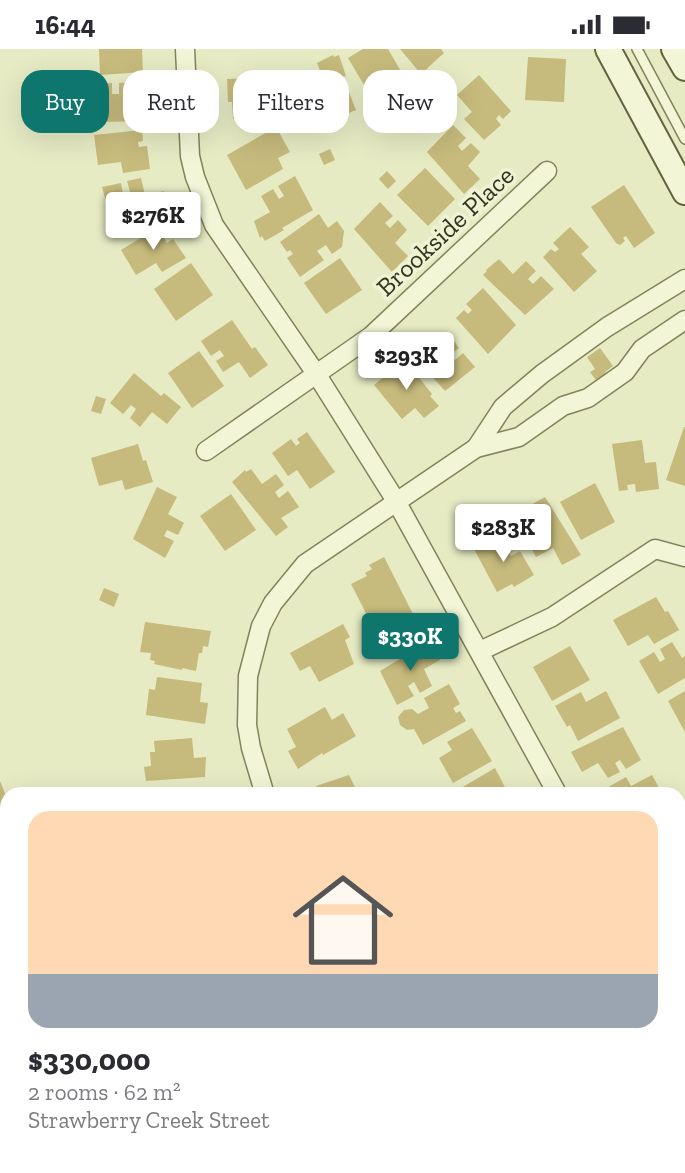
<!DOCTYPE html>
<html lang="en">
<head>
<meta charset="utf-8">
<style>
	:root { --surface:#fff; --page:#f7f7f7; --text:#2b2b33; --muted:#7c7c81; --accent:#0f766e }
	body { margin:0; font-family:"Zilla Slab",serif; background:var(--page); color:var(--text); height:100vh; display:flex; flex-direction:column; font-size:26px; white-space:nowrap }
	* { box-sizing:border-box; margin:0 }
	p { font-size:23px; color:var(--muted) }
	.icon { flex:none; width:38px; height:38px; fill:none; stroke:currentColor; stroke-width:2; stroke-linecap:round; stroke-linejoin:round }
	.map { position:relative; flex:1; overflow:hidden }
	.details { position:absolute; left:0px; top:738px; width:686px; height:387px; display:flex; flex-direction:column; background:var(--surface); border-radius:21px 21px 0 0; box-shadow:0 7px 28px #0002 }
	.details>* { flex:none }
	.guide { position:absolute; left:21px; top:21px; width:644px; height:63px; display:flex; gap:14px }
	.price { position:absolute; translate:-50% -60px; padding:0 16px; border-radius:7px; background:#fff; color:#222; font-size:23px; line-height:46px; filter:drop-shadow(0 2px 4px #0008) }
	.price::after { content:''; position:absolute; left:50%; top:42px; width:21px; height:16px; margin-left:-10px; background:inherit; clip-path:polygon(0 0,100% 0,50% 100%) }
	.price.on { background:var(--accent); color:#fff }
	ul { padding:0; list-style:none }
	li { display:grid; align-content:center; gap:14px; height:371px; padding:0 28px }
	li span { display:grid; place-items:center; height:217px; border-radius:21px; color:#555 }
	li>.icon { margin-inline-start:auto }
	span .icon { width:126px; height:126px; fill:#fffc; stroke-width:1 }
	li b { font-size:30px }
	.pill { padding:0 24px; border-radius:21px; background:var(--surface); box-shadow:0 7px 28px #0002; font-size:24px; line-height:63px }
	.pill.on { background:var(--accent); color:#fff }
	.status { display:flex; justify-content:space-between; align-items:center; height:49px; padding:0 35px; background:var(--surface); direction:ltr }
	.status svg { height:19px; fill:currentColor }
	.map>svg:first-child { display:block }
	.building { fill:#c6ba7c }
	.lines { fill:none; stroke-linecap:round; stroke-linejoin:round }
	.service-casing { stroke:#84825c; stroke-width:12 }
	.minor-casing { stroke:#84825c; stroke-width:21 }
	.secondary-casing { stroke:#65633f; stroke-width:28 }
	.service { stroke:#f2f6d6; stroke-width:9 }
	.minor { stroke:#f2f6d6; stroke-width:18 }
	.secondary { stroke:#f2f6d6; stroke-width:24 }
	.labels { text-anchor:middle; dominant-baseline:central; stroke-width:7; stroke-linejoin:round; paint-order:stroke }
	.street-label { font-size:26px; fill:#35331e; stroke:#eef3d3 }
</style>
</head>
<body>
<div class="status"><b>16:44</b><svg viewBox="0 0 49 12"><path d="M0 12V9h3v3zM5 12V6h3v6zM10 12V3h3v9zM15 12V0h3v12zM26 1h20v11H26zM47 4h2v5h-2z"/></svg></div>
<div class="map">
<svg width="685" height="1124" viewBox="0 0 685 1124">
	<rect width="100%" height="100%" fill="#e6ebc4"/>
	<g class="building">
		<polygon points="99,0 142,0 143,23 100,26"/>
		<polygon points="363,0 388,0 403,26 370,46 348,9"/>
		<polygon points="400,0 441,0 444,4 421,25"/>
		<polygon points="333,6 334,8 339,6 346,27 343,28 356,61 320,76 313,58 324,54 322,48 312,52 307,39 324,32 317,14"/>
		<polygon points="528,8 566,10 564,53 525,51"/>
		<polygon points="479,26 511,62 503,70 499,66 496,70 501,76 484,91 464,70 472,63 457,46"/>
		<polygon points="255,29 255,40 278,39 280,69 233,70 232,53 228,53 227,30"/>
		<polygon points="132,33 134,51 153,49 154,72 96,73 93,35 112,34 112,45 119,45 119,34"/>
		<polygon points="453,76 466,89 458,97 462,102 471,94 480,103 468,117 480,130 464,145 427,103"/>
		<polygon points="276,78 290,103 278,109 283,120 246,141 227,106"/>
		<polygon points="142,81 143,92 138,93 139,98 147,97 150,120 123,124 121,113 98,116 94,86"/>
		<polygon points="330,100 335,111 324,116 319,105"/>
		<polygon points="425,119 455,150 428,177 397,146"/>
		<polygon points="387,122 396,132 388,140 379,130"/>
		<polygon points="295,127 313,161 282,179 284,181 265,192 262,187 260,189 254,172 270,163 261,147 273,140 279,150 284,147 278,137"/>
		<polygon points="141,129 145,146 164,142 169,164 112,175 102,138 121,134 123,145 130,143 127,132"/>
		<polygon points="624,136 655,184 634,199 626,187 623,189 625,192 620,196 616,194 591,158"/>
		<polygon points="380,153 393,167 385,174 390,179 398,171 407,181 395,194 408,207 392,223 354,180"/>
		<polygon points="319,165 328,179 337,172 344,182 342,198 332,205 326,196 317,202 324,211 300,228 287,209 293,205 290,201 287,203 280,193"/>
		<polygon points="162,176 169,187 164,189 167,194 173,190 186,209 162,223 156,214 136,226 121,201"/>
		<polygon points="570,178 589,198 581,205 597,222 574,243 543,208 551,200 555,203 559,200 553,194"/>
		<polygon points="340,209 362,241 326,265 304,234"/>
		<polygon points="499,210 513,225 526,212 536,222 528,230 533,235 541,227 554,240 525,266 483,226 487,222 486,221"/>
		<polygon points="191,214 213,246 176,272 154,240"/>
		<polygon points="483,239 516,276 488,305 456,269 464,261 468,265 472,261 466,255"/>
		<polygon points="232,271 252,300 255,298 268,316 250,329 239,313 223,323 216,312 224,307 220,301 211,307 201,292"/>
		<polygon points="424,285 436,299 451,288 459,299 450,306 455,311 463,304 475,318 445,342 407,299"/>
		<polygon points="600,299 613,317 605,323 607,327 598,334 590,323 595,320 587,308"/>
		<polygon points="199,302 224,337 192,359 168,324"/>
		<polygon points="405,311 432,345 430,347 439,357 424,369 415,359 402,370 374,336"/>
		<polygon points="134,324 161,347 164,344 181,358 167,375 152,363 140,378 130,369 136,360 131,356 123,365 110,354"/>
		<polygon points="96,347 106,350 101,365 91,362"/>
		<polygon points="684,378 685,378 685,437 666,431"/>
		<polygon points="307,383 335,423 310,440 297,421 288,427 272,404 291,390 296,397 300,394 297,390"/>
		<polygon points="642,391 645,414 656,413 659,440 636,443 635,435 627,436 628,441 619,442 612,395"/>
		<polygon points="138,395 143,412 146,411 153,433 125,441 122,431 99,437 91,409"/>
		<polygon points="251,420 262,435 276,425 284,436 275,443 279,449 288,442 299,458 281,469 288,478 276,487 232,433 245,421 246,423"/>
		<polygon points="595,434 615,473 581,491 560,453"/>
		<polygon points="157,438 177,448 168,465 184,474 178,486 167,481 164,487 174,492 165,509 133,490"/>
		<polygon points="231,445 256,481 225,502 200,467"/>
		<polygon points="545,448 581,506 562,516 553,499 536,508 530,496 539,491 536,485 526,491 518,474 534,466 529,457"/>
		<polygon points="499,486 511,507 520,502 534,526 514,538 512,535 497,543 474,500"/>
		<polygon points="384,508 414,567 388,582 381,568 371,574 351,535 367,527 365,524 372,520 369,516"/>
		<polygon points="104,539 119,545 114,558 99,551"/>
		<polygon points="656,548 665,563 668,562 679,581 654,595 648,586 628,597 613,571"/>
		<polygon points="145,573 211,582 208,598 203,597 202,604 199,604 196,622 182,619 182,621 154,615 155,612 150,611 151,604 140,603"/>
		<polygon points="343,575 350,588 345,591 354,615 319,633 310,617 300,622 290,604"/>
		<polygon points="430,592 440,611 424,620 432,637 420,644 414,633 408,637 414,647 397,656 380,622"/>
		<polygon points="672,593 682,609 685,607 685,629 658,645 639,612 654,603 660,613 665,610 660,600"/>
		<polygon points="570,597 590,631 552,652 533,618"/>
		<polygon points="157,628 202,634 200,653 208,654 205,675 146,666 149,640 155,641"/>
		<polygon points="449,635 460,655 453,659 456,664 460,662 466,672 423,696 414,680 407,681 400,676 398,668 404,661 412,660 418,665 429,659 424,649"/>
		<polygon points="606,642 620,669 578,692 570,676 567,678 555,657 581,643 586,653"/>
		<polygon points="685,642 685,683 668,652"/>
		<polygon points="325,658 332,671 343,664 356,687 323,706 322,704 298,720 288,702 296,698 287,680"/>
		<polygon points="623,678 641,711 626,720 620,711 615,714 620,723 608,729 598,714 582,723 571,703"/>
		<polygon points="472,679 492,712 453,734 439,709 452,701 447,693"/>
		<polygon points="192,689 194,709 206,708 205,728 146,732 144,718 151,717 150,703 155,703 154,692"/>
		<polygon points="495,719 509,746 465,746 461,739"/>
		<polygon points="349,726 359,746 313,746 312,743 317,741 316,737"/>
		<polygon points="652,726 663,746 604,746 601,742 626,728 631,737"/>
		<polygon points="0,732 7,749 7,754 4,756 7,765 0,768"/>
		<polygon points="7,773 7,817 0,820 0,776"/>
		<polygon points="679,776 685,786 685,796 679,799"/>
		<polygon points="685,805 685,849 679,852 679,808"/>
		<polygon points="7,827 7,870 5,871 0,860 0,851 7,848 1,830"/>
		<polygon points="685,865 685,878 679,881 679,867"/>
		<polygon points="685,884 685,902 679,886"/>
		<polygon points="7,1076 7,1098 0,1100 0,1079"/>
		<polygon points="7,1110 7,1118 16,1118 18,1124 0,1124 0,1112"/>
		<polygon points="105,1118 164,1118 165,1124 107,1124"/>
		<polygon points="406,1118 456,1118 457,1124 407,1124"/>
		<polygon points="585,1118 626,1118 628,1124 587,1124"/>
		<polygon points="308,1119 309,1124 292,1124 292,1123"/>
	</g>
	<g class="lines">
		<defs>
			<polyline id="service" points="637,0 685,90"/>
			<g id="minor">
				<polyline points="185,0 190,107 195,128 214,176 317,326 396,452 558,746"/>
				<polyline points="476,399 503,358 542,325 607,278 685,230"/>
				<polyline points="206,402 371,287 547,122"/>
				<polyline points="480,602 552,568 655,500 685,508"/>
				<polyline points="265,746 251,699 247,676 248,627 261,577 273,554 305,515 476,399 519,388 563,357 588,349 625,323 642,300 685,271"/>
				<polyline points="0,951 7,969"/>
				<polyline points="679,1004 685,1023"/>
				<polyline points="62,1118 63,1124"/>
				<polyline points="359,1118 360,1124"/>
			</g>
			<g id="secondary">
				<polyline points="608,0 685,143"/>
				<polyline points="674,0 685,19"/>
			</g>
		</defs>
		<use href="#service" class="service-casing"/>
		<use href="#minor" class="minor-casing"/>
		<use href="#secondary" class="secondary-casing"/>
		<use href="#service" class="service"/>
		<use href="#minor" class="minor"/>
		<use href="#secondary" class="secondary"/>
	</g>
	<g class="labels">
		<g class="street-label">
			<text transform="translate(445 182) rotate(-43)">Brookside Place</text>
		</g>
	</g>
</svg>
<b class="price" style="left:153px;top:203px">$276K</b>
<b class="price" style="left:406px;top:343px">$293K</b>
<b class="price" style="left:503px;top:515px">$283K</b>
<b class="price on" style="left:410px;top:624px">$330K</b>
<div class="guide">
<a class="pill on">Buy</a>
<a class="pill">Rent</a>
<a class="pill">Filters</a>
<a class="pill">New</a>
</div>
<section class="details">
<ul>
<li><span style="background:linear-gradient(#ffd9b3 75%,#9aa5b1 0)"><svg class="icon" aria-label="home" viewBox="0 0 24 24"><path d="M3 11l9-7 9 7M6 9v11h12V9"/></svg></span><div><b>$330,000</b><p>2 rooms · 62 m²</p><p>Strawberry Creek Street</p></div></li>
</ul>
</section>
</div>
</body>
</html>
